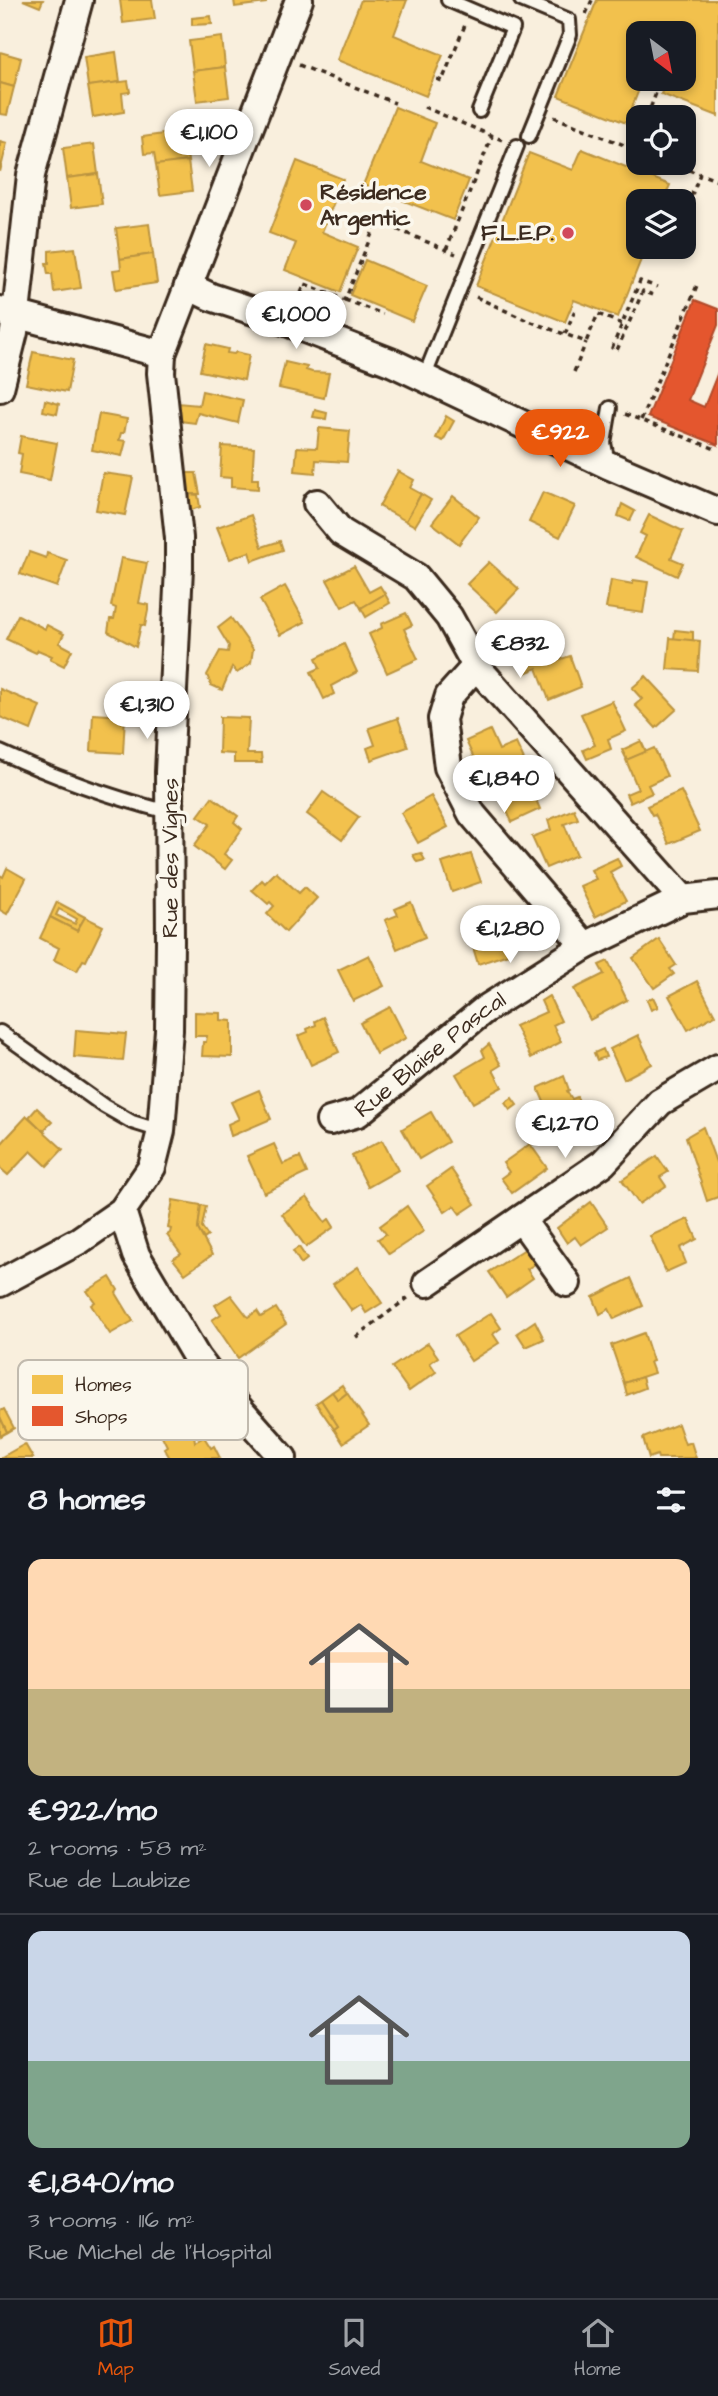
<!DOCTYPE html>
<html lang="en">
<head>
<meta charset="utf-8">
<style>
	:root { --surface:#171b24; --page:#242831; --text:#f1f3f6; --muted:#9ea1a6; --line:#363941; --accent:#ea580c }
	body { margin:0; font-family:"Architects Daughter",sans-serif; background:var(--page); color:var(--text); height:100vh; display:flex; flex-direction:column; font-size:26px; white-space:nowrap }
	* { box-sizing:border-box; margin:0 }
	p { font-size:23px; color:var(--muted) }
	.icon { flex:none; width:38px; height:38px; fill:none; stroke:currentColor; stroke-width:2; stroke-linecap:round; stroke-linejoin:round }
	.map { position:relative; height:1458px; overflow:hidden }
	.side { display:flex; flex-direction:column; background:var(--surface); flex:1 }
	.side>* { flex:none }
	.needle { width:46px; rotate:148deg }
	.fabs { position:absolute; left:626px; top:21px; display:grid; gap:14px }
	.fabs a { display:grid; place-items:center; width:70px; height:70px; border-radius:14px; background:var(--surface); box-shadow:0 4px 10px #0003; font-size:35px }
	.price { position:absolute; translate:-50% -60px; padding:0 16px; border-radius:24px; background:#fff; color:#222; font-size:23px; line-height:46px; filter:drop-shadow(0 2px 4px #0008) }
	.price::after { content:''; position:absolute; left:50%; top:42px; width:21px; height:16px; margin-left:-10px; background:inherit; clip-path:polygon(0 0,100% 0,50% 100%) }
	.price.current { background:var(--accent); color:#fff }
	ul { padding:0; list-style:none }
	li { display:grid; align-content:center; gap:14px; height:371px; padding:0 28px }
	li+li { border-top:2px solid var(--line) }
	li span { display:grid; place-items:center; height:217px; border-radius:14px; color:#555 }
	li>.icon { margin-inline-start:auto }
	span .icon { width:126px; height:126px; fill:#fffc; stroke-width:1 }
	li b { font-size:30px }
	h2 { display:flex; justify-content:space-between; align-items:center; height:84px; padding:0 28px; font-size:30px }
	.tabs { display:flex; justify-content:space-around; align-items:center; height:98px; border-top:2px solid var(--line); background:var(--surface); font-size:19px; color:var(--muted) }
	.tabs a { display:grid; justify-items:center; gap:4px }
	.tabs .current { color:var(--accent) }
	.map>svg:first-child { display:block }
	.homes { fill:#f2c14e; stroke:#bb9440; stroke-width:2; fill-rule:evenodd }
	.shops { fill:#e4572e; stroke:#b14a29; stroke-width:2 }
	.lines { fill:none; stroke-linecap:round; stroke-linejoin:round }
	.service-casing { stroke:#3b2a1e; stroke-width:18 }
	.minor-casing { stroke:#3b2a1e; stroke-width:32 }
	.path { stroke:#3b2a1e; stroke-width:3.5; stroke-dasharray:5 5; stroke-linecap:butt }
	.service { stroke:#fbf7ec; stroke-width:12 }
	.minor { stroke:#fbf7ec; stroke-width:26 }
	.poi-dot { fill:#d1495b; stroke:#fbf7ec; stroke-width:2.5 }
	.labels { text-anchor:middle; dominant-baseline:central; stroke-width:7; stroke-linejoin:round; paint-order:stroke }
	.poi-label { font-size:23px; font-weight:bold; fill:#3b2a1e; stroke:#fbf7ec; text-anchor:start }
	.street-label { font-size:23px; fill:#3b2a1e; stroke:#fbf7ec }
	.key { fill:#fbf7ec; stroke:#c1baae; stroke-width:2 }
	.key-label { font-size:19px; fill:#3b2a1e }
</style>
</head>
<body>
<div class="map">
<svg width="718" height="1458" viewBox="0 0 718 1458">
	<rect width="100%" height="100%" fill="#f9efdd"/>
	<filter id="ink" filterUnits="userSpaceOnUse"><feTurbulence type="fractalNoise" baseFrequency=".0143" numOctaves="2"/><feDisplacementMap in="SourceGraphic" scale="14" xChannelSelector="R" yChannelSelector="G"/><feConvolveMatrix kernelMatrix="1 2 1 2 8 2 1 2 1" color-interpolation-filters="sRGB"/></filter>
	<g filter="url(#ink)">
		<g class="homes">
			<polygon points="23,0 43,0 40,7"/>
			<polygon points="120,0 152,0 155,19 123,23"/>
			<polygon points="234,0 266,0 266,3 235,7"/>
			<polygon points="361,0 407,0 394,35 443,55 426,96 337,60"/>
			<polygon points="597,0 718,0 718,116 661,94 666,81 661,79 684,79 684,33 639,33 639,79 643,79 626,123 558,96"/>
			<polygon points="211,16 212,24 192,25 192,18"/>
			<polygon points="222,37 225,67 193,71 189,41"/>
			<polygon points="0,52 21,58 14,87 0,83"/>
			<polygon points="116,52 120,82 88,86 84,57"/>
			<polygon points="225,67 229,97 197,101 193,71"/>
			<polygon points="128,81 130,92 122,93 124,112 93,117 88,86"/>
			<polygon points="0,83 14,87 7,115 0,114"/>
			<polygon points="395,107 435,123 421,161 469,180 453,220 363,185"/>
			<polygon points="184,131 188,161 156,165 154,153 144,154 142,137"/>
			<polygon points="0,141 7,143 0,172"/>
			<polygon points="94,144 98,174 67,178 63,148"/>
			<polygon points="582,149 670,185 663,201 639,201 639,247 646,247 618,317 574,300 565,322 476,286 529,153 573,170"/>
			<polygon points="188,161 192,191 160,195 156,165"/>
			<polygon points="297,161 343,179 322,232 358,247 340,292 285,270 296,243 269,233"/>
			<polygon points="98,174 102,204 71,208 67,178"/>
			<polygon points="149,224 153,254 120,259 116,228"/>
			<polygon points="75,248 81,288 54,292 52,274 48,274 46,263 49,263 49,251"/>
			<polygon points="153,254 157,283 116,289 113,270 121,269 120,259"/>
			<polygon points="365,260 427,286 412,321 350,295"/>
			<polygon points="206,344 228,349 227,353 234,354 236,352 249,355 244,380 200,371"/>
			<polygon points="33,352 73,360 67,392 26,384"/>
			<polygon points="285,362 307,367 306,370 312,372 329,373 324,398 279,388"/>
			<polygon points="202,391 243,400 238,423 198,413 195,423 180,421 178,403 199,405"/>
			<polygon points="45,400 59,404 57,414 43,411"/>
			<polygon points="315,410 327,413 326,419 313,417"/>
			<polygon points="99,414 127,419 124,433 121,433 119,440 126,441 122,456 92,450"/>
			<polygon points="446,416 454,421 443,441 436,438"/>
			<polygon points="319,428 350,431 347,462 316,460 315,473 295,471 297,447 317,448"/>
			<polygon points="21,436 57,443 50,480 19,474 22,454 18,453"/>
			<polygon points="222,446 254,448 252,479 258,479 258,489 231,487 231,478 220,477"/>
			<polygon points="398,471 414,480 410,488 421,494 406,521 379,506"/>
			<polygon points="103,473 133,477 125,515 96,510"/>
			<polygon points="186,473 196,473 200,494 188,494"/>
			<polygon points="543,492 575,506 560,537 529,522"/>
			<polygon points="188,494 198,495 200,507 191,510"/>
			<polygon points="421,494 431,500 415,526 406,521"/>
			<polygon points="453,496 479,517 459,544 432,523"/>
			<polygon points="622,504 635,511 630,521 618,516"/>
			<polygon points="251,515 262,547 280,541 283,550 252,561 249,552 230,559 217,527"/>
			<polygon points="649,515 683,531 671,558 683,563 677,576 636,557 646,536 640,533"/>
			<polygon points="29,552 46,558 47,553 67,560 57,587 20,574"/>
			<polygon points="121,558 147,563 139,603 149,605 145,626 141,625 136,647 108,632 110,619 114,619 116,608 111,606"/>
			<polygon points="489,562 519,589 497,612 467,584"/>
			<polygon points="354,566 369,592 380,586 385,594 361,608 356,600 342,607 327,580"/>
			<polygon points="611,580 633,584 633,580 648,582 643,613 606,608"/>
			<polygon points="285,586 305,622 280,635 260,600"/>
			<polygon points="385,594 390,603 366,617 361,608"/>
			<polygon points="406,613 412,625 404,629 418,659 387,673 369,634 382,628 381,624"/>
			<polygon points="18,615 45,629 47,625 64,634 59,643 72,650 64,666 50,659 52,656 38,650 36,653 6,639"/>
			<polygon points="231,618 253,649 251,663 237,673 232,667 222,690 211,685 207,675 220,651 228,652 229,646 218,628"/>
			<polygon points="675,630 693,632 693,641 674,639"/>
			<polygon points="670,638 700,641 698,671 667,669"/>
			<polygon points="542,643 550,663 570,656 581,687 549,700 537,668 525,673 517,654"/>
			<polygon points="344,644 357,672 331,686 334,694 324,699 311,672 320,668 316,658"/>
			<polygon points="646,676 677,709 656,728 635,705 642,699 632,688"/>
			<polygon points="0,689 40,706 31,730 0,717"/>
			<polygon points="612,701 626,731 608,739 611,749 587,759 583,750 595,745 581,714"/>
			<polygon points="93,714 125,716 123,753 91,751"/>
			<polygon points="220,717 249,718 247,754 261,754 262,763 234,763 234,754 219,753"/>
			<polygon points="398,718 408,747 371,760 367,748 375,745 369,728"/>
			<polygon points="490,730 499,750 516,743 524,760 483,778 466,741"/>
			<polygon points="641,741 646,752 627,760 622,750"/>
			<polygon points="654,748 667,776 648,785 652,793 630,803 626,794 638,789 626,760"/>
			<polygon points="536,767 540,776 528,781 540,809 512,822 499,794 516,786 513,777"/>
			<polygon points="681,791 700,831 669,844 655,814 652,815 647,806"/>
			<polygon points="323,792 359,817 342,840 307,814"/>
			<polygon points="431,796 448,827 418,843 401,813"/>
			<polygon points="212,797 238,816 234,822 242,829 224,854 232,860 225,869 194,846 210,824 198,816"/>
			<polygon points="574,809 578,819 564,824 577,855 546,868 532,837 551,830 548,820"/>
			<polygon points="421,853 425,860 417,862 413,855"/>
			<polygon points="471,854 481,882 452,892 442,863"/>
			<polygon points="617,858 621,866 610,872 626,901 595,917 580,886 596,879 591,870"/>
			<polygon points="7,868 26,879 7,914 0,910 0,875 3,877"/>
			<polygon points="276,872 299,893 305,887 317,898 286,932 267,914 274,906 270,902 268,904 252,890 262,880 265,883"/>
			<path d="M57 902 85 917 77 931 50 917ZM59 909 77 919 75 924 56 915Z"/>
			<polygon points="411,902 425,937 397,949 385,920 398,915 395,909"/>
			<polygon points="504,912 508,921 498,925 508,954 478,964 469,934 485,928 482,919"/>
			<polygon points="50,917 77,931 85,917 103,926 86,961 83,960 77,971 54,960 59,948 40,938"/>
			<polygon points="659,939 676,965 670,969 674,974 654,988 633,958"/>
			<polygon points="369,955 384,986 353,1001 338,970"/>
			<polygon points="608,961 627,1000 590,1020 574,989 604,974 599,965"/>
			<polygon points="697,981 715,1015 688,1030 669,996"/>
			<polygon points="549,996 561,1021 553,1025 561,1042 531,1058 515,1026 546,1012 541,1001"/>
			<polygon points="653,997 658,1007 651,1010 647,1000"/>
			<polygon points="390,1007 406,1038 376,1054 360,1023"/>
			<polygon points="195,1012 221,1013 221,1020 232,1021 232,1057 202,1056 203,1042 206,1042 207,1036 195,1036"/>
			<polygon points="323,1017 339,1052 311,1065 298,1036 308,1032 307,1029 316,1025 315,1021"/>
			<polygon points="76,1030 126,1034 123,1061 74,1057"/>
			<polygon points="638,1035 652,1064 624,1079 610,1049"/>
			<polygon points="489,1044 501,1065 493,1070 502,1087 473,1103 456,1074 485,1057 482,1050"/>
			<polygon points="603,1049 606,1057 597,1060 594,1053"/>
			<polygon points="564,1076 569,1090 567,1091 572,1099 577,1097 585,1118 556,1130 538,1088"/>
			<polygon points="259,1090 271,1119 231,1136 228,1124 239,1119 231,1102"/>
			<polygon points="512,1098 517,1105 510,1110 505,1103"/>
			<polygon points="37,1108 52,1122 43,1131 29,1117"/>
			<polygon points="431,1112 448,1142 419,1159 402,1129"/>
			<polygon points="27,1116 63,1149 47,1166 31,1151 8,1175 0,1168 0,1145"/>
			<polygon points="703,1127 716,1162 718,1161 718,1197 707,1201 686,1137"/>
			<polygon points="382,1140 398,1170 368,1187 352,1156"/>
			<polygon points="274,1144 283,1164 300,1157 307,1173 264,1193 247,1156"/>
			<polygon points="530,1144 547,1168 512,1193 501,1178 509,1172 503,1163"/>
			<polygon points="657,1156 668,1172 660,1177 666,1186 639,1204 622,1180"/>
			<polygon points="451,1169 475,1204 460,1214 454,1206 445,1212 427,1186"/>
			<polygon points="307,1197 325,1222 329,1219 334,1227 306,1247 282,1214"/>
			<polygon points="173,1200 201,1205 198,1229 212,1255 185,1274 173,1259 181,1254 167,1235 170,1233 171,1229 168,1228"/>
			<polygon points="591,1202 608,1227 581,1245 575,1237 567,1243 557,1228"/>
			<polygon points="201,1205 206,1206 202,1227 208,1236 204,1239 198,1229"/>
			<polygon points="407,1206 424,1231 389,1254 378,1239 386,1234 380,1226"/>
			<polygon points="688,1219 697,1239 680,1248 686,1263 666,1272 650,1236"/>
			<polygon points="299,1247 307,1259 301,1264 293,1251"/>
			<polygon points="525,1249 535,1264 527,1269 533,1278 506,1297 489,1272"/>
			<polygon points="358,1267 382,1303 366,1313 361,1305 352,1311 333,1284"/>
			<polygon points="110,1277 118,1290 116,1293 133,1321 110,1334 91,1305 95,1302 87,1291"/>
			<polygon points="631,1278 643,1306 614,1319 609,1309 600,1314 593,1297"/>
			<polygon points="231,1295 248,1317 257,1311 261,1317 276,1308 286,1324 238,1358 212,1320 221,1314 215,1305"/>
			<polygon points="491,1313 501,1328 493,1334 499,1343 471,1361 455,1336"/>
			<polygon points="535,1321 544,1339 526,1347 517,1333"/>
			<polygon points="644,1333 653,1361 650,1362 654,1373 624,1383 611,1345"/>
			<polygon points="428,1343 438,1357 430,1363 436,1372 409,1391 392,1367"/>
			<polygon points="642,1377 645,1388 627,1395 624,1383"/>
			<polygon points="342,1385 347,1393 338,1400 332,1392"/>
			<polygon points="332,1392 338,1400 347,1393 369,1425 343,1443 334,1429 338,1426 321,1400"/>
			<polygon points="321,1400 338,1426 334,1429 316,1403"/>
			<polygon points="4,1409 14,1428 7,1432 0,1417 0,1411"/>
			<polygon points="0,1417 7,1432 0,1436"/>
			<polygon points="187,1422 194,1435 195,1442 204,1437 211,1448 214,1446 220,1458 170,1458 164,1448 167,1446 162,1436"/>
			<polygon points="678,1424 685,1444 691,1442 696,1458 658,1458 657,1455 649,1458 643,1438"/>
			<polygon points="25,1444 33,1458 0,1458"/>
		</g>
		<polygon class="shops" points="695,300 718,309 718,325 688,400 704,407 718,372 718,445 648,417"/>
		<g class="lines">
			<defs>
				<g id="service">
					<polyline points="448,0 513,28 479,111"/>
					<polyline points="521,0 569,20 570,35 529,136"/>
					<polyline points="424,378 517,146"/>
					<polyline points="608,463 604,443 610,408"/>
					<path d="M0 752C54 777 110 797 168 812"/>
					<polyline points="0,1032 104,1106 132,1122 161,1131"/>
				</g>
				<g id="minor">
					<polyline points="188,286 211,297 287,322 393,363 608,465 718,512"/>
					<polyline points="0,310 162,354"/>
					<polyline points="0,388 14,332 31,175 79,0"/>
					<polyline points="317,503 341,532 416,577 449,617 476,666 683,899"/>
					<polyline points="476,666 449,696 442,719 448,767 472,814 585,946"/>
					<path id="s1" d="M330 1121 358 1113 484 1010 585 946 683 899 718 895"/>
					<polyline points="122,1211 136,1255 197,1358 213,1379 283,1458"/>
					<polyline points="521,1219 567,1283"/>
					<polyline points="0,1283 80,1240 122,1211 152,1167 161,1131 169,1030 170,941 169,772 179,568 179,538 161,373 162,354 299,0"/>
					<polyline points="427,1283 603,1163 660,1102 718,1068"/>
				</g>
			</defs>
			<use href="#service" class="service-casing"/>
			<use href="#minor" class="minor-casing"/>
			<g class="path">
				<polyline points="586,14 592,0"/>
				<polyline points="299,65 395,103"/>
				<polyline points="437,79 442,81 465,25"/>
				<polyline points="424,107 502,140"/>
				<polyline points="554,117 639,151"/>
				<polyline points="647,117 659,85"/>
				<polyline points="634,149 639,139"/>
				<polyline points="670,163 700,174"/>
				<polyline points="684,215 700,174 718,181"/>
				<polyline points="446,250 492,136"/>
				<polyline points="653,295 643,291 617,350 612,348 640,281 657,287"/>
				<polyline points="476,297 526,320 586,342 598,314 622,324"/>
				<polyline points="345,300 383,314"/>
				<polyline points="297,302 305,284 345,300 377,221 456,254"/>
				<polyline points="565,334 575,310"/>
				<polyline points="574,372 586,342"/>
				<polyline points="625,414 718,450"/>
				<polyline points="641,420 698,283"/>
				<polyline points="356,1337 409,1297"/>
			</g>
			<use href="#service" class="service"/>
			<use href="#minor" class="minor"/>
		</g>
	</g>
	<g class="poi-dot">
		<circle cx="306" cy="205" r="7"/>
		<circle cx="568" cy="233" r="7"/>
	</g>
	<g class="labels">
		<g class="poi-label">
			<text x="320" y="192">Résidence<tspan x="320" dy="26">Argentic</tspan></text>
			<text x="554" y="233" text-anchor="end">F.L.E.P.</text>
		</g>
		<g class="street-label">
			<text transform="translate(170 858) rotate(-90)">Rue des Vignes</text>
			<text stroke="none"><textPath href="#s1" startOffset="122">Rue Blaise Pascal</textPath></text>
		</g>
	</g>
	<rect x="18" y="1360" width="230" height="80" rx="10" class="key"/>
	<rect x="32" y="1375" width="31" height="19" fill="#f2c14e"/>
	<rect x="32" y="1406" width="31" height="20" fill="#e4572e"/>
	<g class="key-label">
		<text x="75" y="1391">Homes</text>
		<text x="75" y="1423">Shops</text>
	</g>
</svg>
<div class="fabs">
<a><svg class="needle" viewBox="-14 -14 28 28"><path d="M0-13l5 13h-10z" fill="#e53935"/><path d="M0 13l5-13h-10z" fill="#9ea1a6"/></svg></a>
<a><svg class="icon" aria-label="locate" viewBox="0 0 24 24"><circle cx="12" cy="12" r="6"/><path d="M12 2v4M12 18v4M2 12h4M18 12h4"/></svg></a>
<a><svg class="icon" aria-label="layers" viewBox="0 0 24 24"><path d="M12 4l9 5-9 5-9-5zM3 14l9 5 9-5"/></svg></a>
</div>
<b class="price" style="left:209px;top:169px">€1,100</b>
<b class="price" style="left:296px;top:351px">€1,000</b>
<b class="price current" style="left:560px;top:469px">€922</b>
<b class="price" style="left:520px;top:680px">€832</b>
<b class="price" style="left:147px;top:741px">€1,310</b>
<b class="price" style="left:504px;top:815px">€1,840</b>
<b class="price" style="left:510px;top:965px">€1,280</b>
<b class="price" style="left:565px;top:1160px">€1,270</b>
</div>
<section class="side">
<h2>8 homes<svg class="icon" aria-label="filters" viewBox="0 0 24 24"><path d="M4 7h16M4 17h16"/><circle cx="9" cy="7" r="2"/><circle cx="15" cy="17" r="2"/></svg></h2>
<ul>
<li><span style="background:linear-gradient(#ffd9b3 60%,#c2b280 0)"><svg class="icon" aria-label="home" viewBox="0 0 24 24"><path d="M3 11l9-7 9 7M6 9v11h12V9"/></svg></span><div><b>€922/mo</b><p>2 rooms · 58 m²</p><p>Rue de Laubize</p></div></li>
<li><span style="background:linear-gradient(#c9d6e8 60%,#7fa58c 0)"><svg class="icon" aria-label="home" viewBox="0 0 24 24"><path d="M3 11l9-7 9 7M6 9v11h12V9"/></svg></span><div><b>€1,840/mo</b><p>3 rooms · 116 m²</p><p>Rue Michel de l'Hospital</p></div></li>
</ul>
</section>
<nav class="tabs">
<a class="current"><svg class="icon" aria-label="map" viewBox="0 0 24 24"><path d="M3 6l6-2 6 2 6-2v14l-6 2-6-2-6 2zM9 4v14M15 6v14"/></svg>Map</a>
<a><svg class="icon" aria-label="saved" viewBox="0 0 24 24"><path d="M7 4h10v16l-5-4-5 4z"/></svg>Saved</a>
<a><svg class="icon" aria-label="home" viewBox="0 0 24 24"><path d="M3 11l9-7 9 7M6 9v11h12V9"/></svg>Home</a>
</nav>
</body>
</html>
